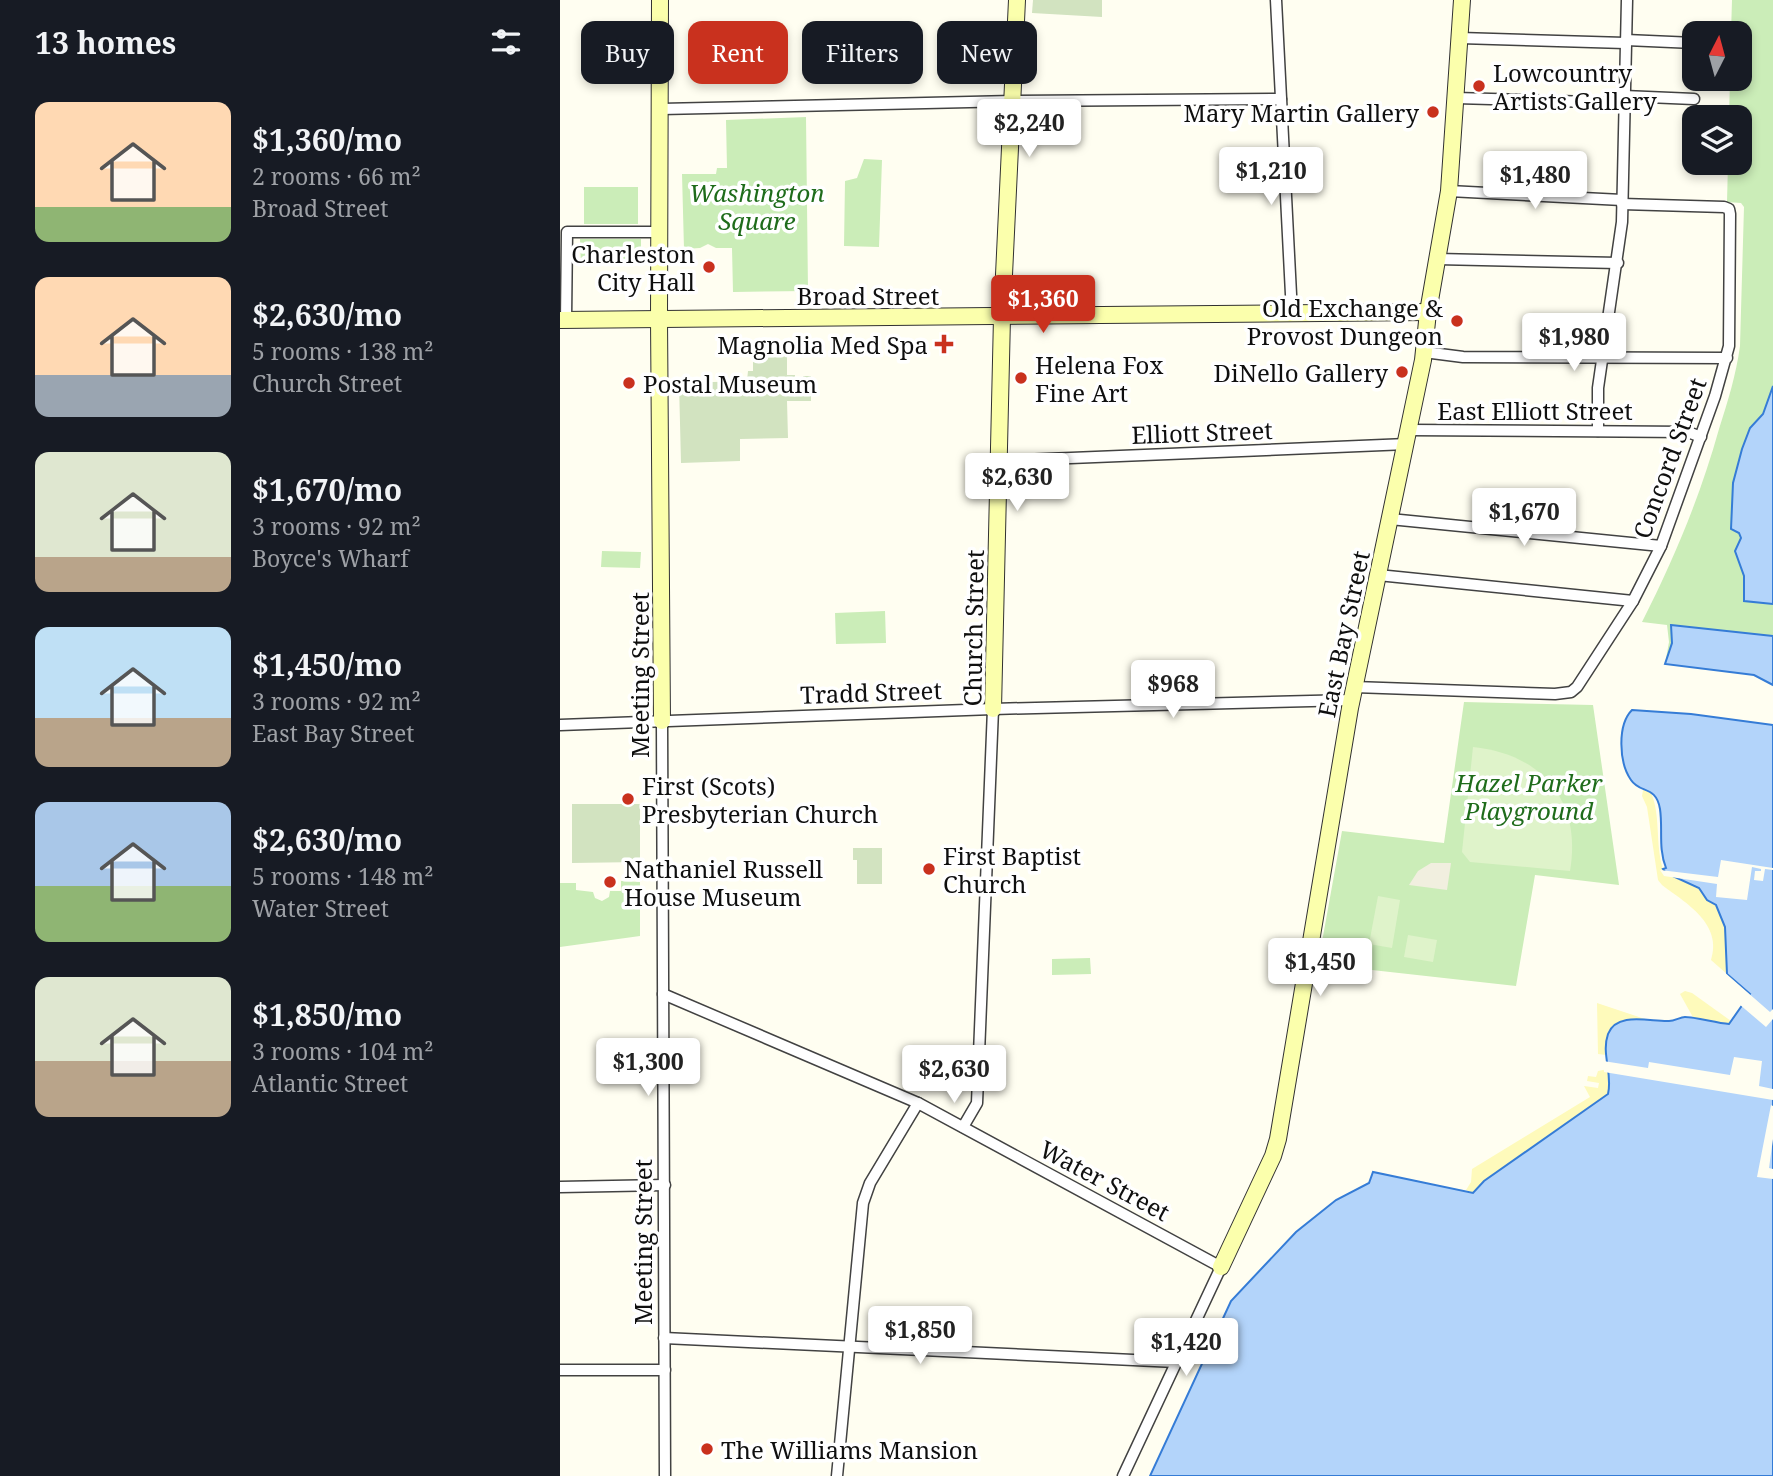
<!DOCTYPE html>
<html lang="en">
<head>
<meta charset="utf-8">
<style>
	:root { --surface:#171b24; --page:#20242c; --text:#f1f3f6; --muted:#9ea1a6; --accent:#c9311e }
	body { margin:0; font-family:"Noto Serif",serif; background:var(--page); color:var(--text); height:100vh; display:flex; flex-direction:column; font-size:26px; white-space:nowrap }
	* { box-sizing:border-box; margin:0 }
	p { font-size:23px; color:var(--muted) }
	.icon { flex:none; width:38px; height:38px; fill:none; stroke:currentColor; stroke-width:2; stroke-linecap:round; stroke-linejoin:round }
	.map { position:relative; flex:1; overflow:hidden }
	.side { display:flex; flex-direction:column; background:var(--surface); width:560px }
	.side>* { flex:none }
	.banner { position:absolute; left:21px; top:21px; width:665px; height:63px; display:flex; gap:14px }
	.needle { width:46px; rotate:6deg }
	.fabs { position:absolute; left:1122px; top:21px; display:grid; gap:14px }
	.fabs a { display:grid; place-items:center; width:70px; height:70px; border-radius:14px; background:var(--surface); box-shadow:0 4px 10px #0003; font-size:35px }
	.price { position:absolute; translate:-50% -60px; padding:0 16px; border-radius:7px; background:#fff; color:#222; font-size:23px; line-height:46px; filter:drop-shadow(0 2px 4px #0008) }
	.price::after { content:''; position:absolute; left:50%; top:42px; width:21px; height:16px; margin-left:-10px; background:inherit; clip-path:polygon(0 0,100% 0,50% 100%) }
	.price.current { background:var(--accent); color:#fff }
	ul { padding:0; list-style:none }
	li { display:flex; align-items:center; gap:21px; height:175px; padding:0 35px }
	li span { display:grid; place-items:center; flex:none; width:196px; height:140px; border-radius:14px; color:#555 }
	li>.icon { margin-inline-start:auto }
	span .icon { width:84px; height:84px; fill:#fffc; stroke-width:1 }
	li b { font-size:30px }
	h2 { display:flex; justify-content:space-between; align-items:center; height:84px; padding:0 35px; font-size:30px }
	.chip { padding:0 24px; border-radius:14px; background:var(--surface); box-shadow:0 4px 10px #0003; font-size:24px; line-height:63px }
	.chip.current { background:var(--accent); color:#fff }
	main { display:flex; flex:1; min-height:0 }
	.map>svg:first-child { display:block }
	.green { fill:#cbedb8 }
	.sand { fill:#fefabb }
	.cemetery { fill:#d2e3c0 }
	.pitch { fill:#dff3ca }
	.plaza { fill:#f1efdf }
	.water { fill:#b3d4fa; stroke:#357cd6; stroke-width:2 }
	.pier { fill:#fffef1 }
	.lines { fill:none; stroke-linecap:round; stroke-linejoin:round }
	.street-casing { stroke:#424242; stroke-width:13 }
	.secondary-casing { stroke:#313131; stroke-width:18 }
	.street { stroke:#fff; stroke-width:10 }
	.secondary { stroke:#fbffac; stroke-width:16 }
	.poi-dot { fill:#c9311e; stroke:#fff; stroke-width:2.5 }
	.labels { text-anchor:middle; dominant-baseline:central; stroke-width:7; stroke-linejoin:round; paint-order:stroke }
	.poi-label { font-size:24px; fill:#0f0f0f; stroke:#fff; text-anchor:start }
	.park-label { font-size:24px; font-style:italic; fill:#1f6c1b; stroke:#fff }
	.street-label { font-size:24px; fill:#0f0f0f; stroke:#fff }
</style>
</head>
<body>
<main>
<section class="side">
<h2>13 homes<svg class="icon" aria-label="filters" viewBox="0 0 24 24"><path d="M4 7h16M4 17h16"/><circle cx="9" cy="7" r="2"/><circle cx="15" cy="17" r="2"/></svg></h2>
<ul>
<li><span style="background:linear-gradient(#ffd9b3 75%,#8fb573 0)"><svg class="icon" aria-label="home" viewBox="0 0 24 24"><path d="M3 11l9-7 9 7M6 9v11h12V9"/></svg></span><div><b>$1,360/mo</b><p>2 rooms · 66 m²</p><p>Broad Street</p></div></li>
<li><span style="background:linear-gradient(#ffd9b3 70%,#9aa5b1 0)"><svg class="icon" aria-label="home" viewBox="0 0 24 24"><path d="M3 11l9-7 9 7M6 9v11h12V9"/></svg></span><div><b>$2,630/mo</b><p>5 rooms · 138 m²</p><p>Church Street</p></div></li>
<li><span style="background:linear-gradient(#dfe7d0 75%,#b9a48a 0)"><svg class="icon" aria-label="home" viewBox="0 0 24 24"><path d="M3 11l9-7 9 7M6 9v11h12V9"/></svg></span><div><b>$1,670/mo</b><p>3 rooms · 92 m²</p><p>Boyce's Wharf</p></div></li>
<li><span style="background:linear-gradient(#bfe0f5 65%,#b9a48a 0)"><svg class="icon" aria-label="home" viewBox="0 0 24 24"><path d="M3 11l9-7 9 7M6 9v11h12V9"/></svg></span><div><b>$1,450/mo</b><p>3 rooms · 92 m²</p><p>East Bay Street</p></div></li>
<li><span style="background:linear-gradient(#a9c7e8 60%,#8fb573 0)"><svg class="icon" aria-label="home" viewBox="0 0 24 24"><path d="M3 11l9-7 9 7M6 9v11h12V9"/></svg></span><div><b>$2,630/mo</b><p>5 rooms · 148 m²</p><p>Water Street</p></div></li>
<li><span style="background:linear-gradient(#dfe7d0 60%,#b9a48a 0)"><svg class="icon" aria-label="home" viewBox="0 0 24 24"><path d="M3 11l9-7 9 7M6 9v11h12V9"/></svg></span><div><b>$1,850/mo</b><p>3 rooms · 104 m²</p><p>Atlantic Street</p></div></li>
</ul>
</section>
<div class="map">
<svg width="1213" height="1476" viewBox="0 0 1213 1476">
	<rect width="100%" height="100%" fill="#fffef1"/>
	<g class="green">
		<path d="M1172 0H1213V636L1177 632V673L1105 664 1109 642 1107 625 1082 622C1114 559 1140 497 1159 429 1168 401 1176 375 1180 346L1184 207 1181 203 1167 202 1168 163H1180V117H1169L1170 79H1180V33H1171Z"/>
		<polygon points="246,117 248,291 173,292 172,248 156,248 148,244 140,248 124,249 122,174 156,174 157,168 167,168 166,120"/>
		<polygon points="304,159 322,160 319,247 284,246 285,181 297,178"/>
		<rect x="24" y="187" width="54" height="37"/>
		<polygon points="20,239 81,239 81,263 21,264"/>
		<polygon points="42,551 81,552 80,568 41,567"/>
		<polygon points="325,611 326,643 276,644 275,613"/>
		<polygon points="904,702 1033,705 1059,885 975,875 956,986 758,964 782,831 884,843"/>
		<polygon points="61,881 80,882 80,936 0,947 0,883 16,883 16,890 33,892 35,898 42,901 49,897 50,891 61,891"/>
		<polygon points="530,958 531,974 492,975 492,959"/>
	</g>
	<g class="sand">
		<path d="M1083 790 1091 793C1101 815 1095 844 1103 869L1139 888 1147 900 1156 905 1165 927 1167 974 1151 960C1163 924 1126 903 1102 885L1098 880 1087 807 1082 796Z"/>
		<polygon points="1125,991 1132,993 1171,1021 1169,1024 1134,1019 1120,994"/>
		<polygon points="1037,1003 1088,1020 1075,1019 1049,1033 1046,1055 1038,1054"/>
		<polygon points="1048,1069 1051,1082 1048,1094 924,1181 913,1193 906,1190 911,1182 912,1169 1030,1097 1024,1086 1038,1088 1039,1083 1027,1081 1028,1076 1036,1077 1038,1071"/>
	</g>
	<g class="cemetery">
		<polygon points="473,0 542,0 542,17 472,13"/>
		<polygon points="187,343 227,343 227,375 235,375 235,384 243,382 243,376 251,376 251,401 227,401 228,438 180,439 180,461 121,463 119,383 187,381 188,371 193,371 193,352 188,351"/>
		<polygon points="12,804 80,804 80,862 12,863"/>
		<polygon points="293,848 322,848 322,884 297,884 297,860 293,860"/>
	</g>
	<g class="pitch">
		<path d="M913 747C982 754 1022 801 1010 871L910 862 902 852Z"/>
		<polygon points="818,896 840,900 832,948 809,944"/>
		<polygon points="848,935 877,940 873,962 844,957"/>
	</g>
	<polygon class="plaza" points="871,863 891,863 887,890 849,885 858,871"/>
	<g class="water">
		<polygon points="1213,386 1213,604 1184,601 1184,576 1175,551 1181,538 1179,533 1171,529 1173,483 1182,449 1190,428 1203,414"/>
		<polygon points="1111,625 1213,636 1213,685 1194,675 1105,664 1112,643"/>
		<path d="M1072 710 1131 714 1213 725V1476H590L671 1301 736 1232 776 1200 809 1183 813 1172 913 1193 924 1181 1048 1094C1053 1074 1041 1054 1048 1034 1057 1011 1091 1022 1109 1021 1115 1021 1120 1017 1125 1017 1136 1017 1156 1023 1169 1024L1190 994 1167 974 1165 927 1156 905 1147 900 1139 888 1106 873 1103 869 1106 868C1098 848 1103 829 1100 809 1096 785 1080 794 1071 780 1059 763 1057 725 1072 710Z"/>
	</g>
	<g class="pier">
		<polygon points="1161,860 1213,868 1213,870 1205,869 1203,881 1194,880 1195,871 1201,871 1201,869 1192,867 1187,900 1156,897 1157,884 1104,876 1100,870 1158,877"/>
		<polygon points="1163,971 1210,1012 1213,1009 1213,1019 1206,1027 1179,1004 1185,995 1164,977"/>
		<polygon points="1174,1057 1202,1061 1199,1086 1213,1089 1213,1100 1044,1072 1043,1061 1088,1068 1089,1062 1170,1075"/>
		<polygon points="1211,1105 1213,1106 1213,1139 1209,1168 1213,1169 1213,1179 1197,1177"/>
	</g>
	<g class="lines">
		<defs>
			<g id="street">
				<polyline points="716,0 732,314"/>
				<polyline points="900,38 1065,43"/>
				<polyline points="1066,40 1134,43"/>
				<polyline points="1064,96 1134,99"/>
				<polyline points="896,98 1064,103"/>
				<polyline points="101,109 453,101 721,99"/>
				<polyline points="889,191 1062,200"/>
				<polyline points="877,259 1058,263"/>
				<polyline points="6,320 7,232 100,232"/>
				<polyline points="864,352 903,357 1167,358"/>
				<polyline points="849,430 1128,432 1141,437"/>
				<polyline points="1038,431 1038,388 1062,222 1067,0"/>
				<polyline points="440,461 847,444"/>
				<polyline points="830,519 1101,546"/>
				<polyline points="818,575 1073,601"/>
				<polyline points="794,687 995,694 1011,692 1017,687 1073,601 1101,546 1155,396 1169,346 1170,214 1169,209 1164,207 1062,204"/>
				<polyline points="102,721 105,1476"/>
				<polyline points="0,725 433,709 792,700"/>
				<polyline points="103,994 358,1103 661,1267 563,1476"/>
				<polyline points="403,1127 417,1103 433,709"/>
				<polyline points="0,1187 105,1185"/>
				<polyline points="104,1338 616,1362"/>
				<polyline points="0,1370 105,1370"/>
				<polyline points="277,1476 303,1203 310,1183 358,1103"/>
			</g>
			<g id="secondary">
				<polyline points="100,0 99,319 102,721"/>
				<polyline points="0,320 868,312"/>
				<polyline points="433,709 442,317 457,0"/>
				<polyline points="661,1267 713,1156 718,1139 790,708 863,360 868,312 889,191 902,0"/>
			</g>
		</defs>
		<use href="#street" class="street-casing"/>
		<use href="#secondary" class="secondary-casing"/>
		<use href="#street" class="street"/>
		<use href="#secondary" class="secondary"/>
	</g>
	<g class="poi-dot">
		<circle cx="919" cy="86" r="7"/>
		<circle cx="873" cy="112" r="7"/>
		<circle cx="149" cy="267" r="7"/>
		<circle cx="897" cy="321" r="7"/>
		<path d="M380.5 333.5h7v7h7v7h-7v7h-7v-7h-7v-7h7z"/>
		<circle cx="842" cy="372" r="7"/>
		<circle cx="461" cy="378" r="7"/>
		<circle cx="69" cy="383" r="7"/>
		<circle cx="68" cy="799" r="7"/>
		<circle cx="369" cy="869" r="7"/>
		<circle cx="50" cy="882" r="7"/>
		<circle cx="147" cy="1449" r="7"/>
	</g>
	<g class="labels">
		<g class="poi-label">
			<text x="933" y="72">Lowcountry<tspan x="933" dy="28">Artists Gallery</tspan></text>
			<text x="859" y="112" text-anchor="end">Mary Martin Gallery</text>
			<text x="135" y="253" text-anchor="end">Charleston<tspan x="135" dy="28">City Hall</tspan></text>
			<text x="883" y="307" text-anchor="end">Old Exchange &amp;<tspan x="883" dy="28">Provost Dungeon</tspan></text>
			<text x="368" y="344" text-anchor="end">Magnolia Med Spa</text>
			<text x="475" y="364">Helena Fox<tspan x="475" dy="28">Fine Art</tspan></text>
			<text x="828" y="372" text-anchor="end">DiNello Gallery</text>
			<text x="83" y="383">Postal Museum</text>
			<text x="82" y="785">First (Scots)<tspan x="82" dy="28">Presbyterian Church</tspan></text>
			<text x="383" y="855">First Baptist<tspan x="383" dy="28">Church</tspan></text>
			<text x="64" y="868">Nathaniel Russell<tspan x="64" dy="28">House Museum</tspan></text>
			<text x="161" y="1449">The Williams Mansion</text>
		</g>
		<g class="park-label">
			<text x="197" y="192">Washington<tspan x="197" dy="28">Square</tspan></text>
			<text x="969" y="782">Hazel Parker<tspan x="969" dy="28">Playground</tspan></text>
		</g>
		<g class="street-label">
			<text x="308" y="295">Broad Street</text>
			<text x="975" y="410">East Elliott Street</text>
			<text transform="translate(642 432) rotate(-2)">Elliott Street</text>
			<text transform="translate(1109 458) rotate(-70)">Concord Street</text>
			<text transform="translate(413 628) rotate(-89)">Church Street</text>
			<text transform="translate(783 634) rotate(-78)">East Bay Street</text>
			<text transform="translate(79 675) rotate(-90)">Meeting Street</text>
			<text transform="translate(311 692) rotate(-2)">Tradd Street</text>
			<text transform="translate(545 1180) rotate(28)">Water Street</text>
			<text transform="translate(82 1242) rotate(-90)">Meeting Street</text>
		</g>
	</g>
</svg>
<div class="fabs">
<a><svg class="needle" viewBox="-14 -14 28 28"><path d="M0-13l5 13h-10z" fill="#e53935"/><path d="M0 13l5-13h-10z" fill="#9ea1a6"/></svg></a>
<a><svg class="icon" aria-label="layers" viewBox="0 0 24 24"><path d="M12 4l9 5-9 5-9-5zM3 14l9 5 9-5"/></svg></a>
</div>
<b class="price" style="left:469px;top:159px">$2,240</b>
<b class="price" style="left:711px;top:207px">$1,210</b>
<b class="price" style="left:975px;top:211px">$1,480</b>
<b class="price current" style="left:483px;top:335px">$1,360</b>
<b class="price" style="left:1014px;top:373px">$1,980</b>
<b class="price" style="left:457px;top:513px">$2,630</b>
<b class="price" style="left:964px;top:548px">$1,670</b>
<b class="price" style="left:613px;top:720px">$968</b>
<b class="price" style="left:760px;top:998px">$1,450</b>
<b class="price" style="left:88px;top:1098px">$1,300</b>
<b class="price" style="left:394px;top:1105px">$2,630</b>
<b class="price" style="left:360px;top:1366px">$1,850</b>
<b class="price" style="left:626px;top:1378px">$1,420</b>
<div class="banner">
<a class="chip">Buy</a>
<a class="chip current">Rent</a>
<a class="chip">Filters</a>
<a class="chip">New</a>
</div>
</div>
</main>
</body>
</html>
